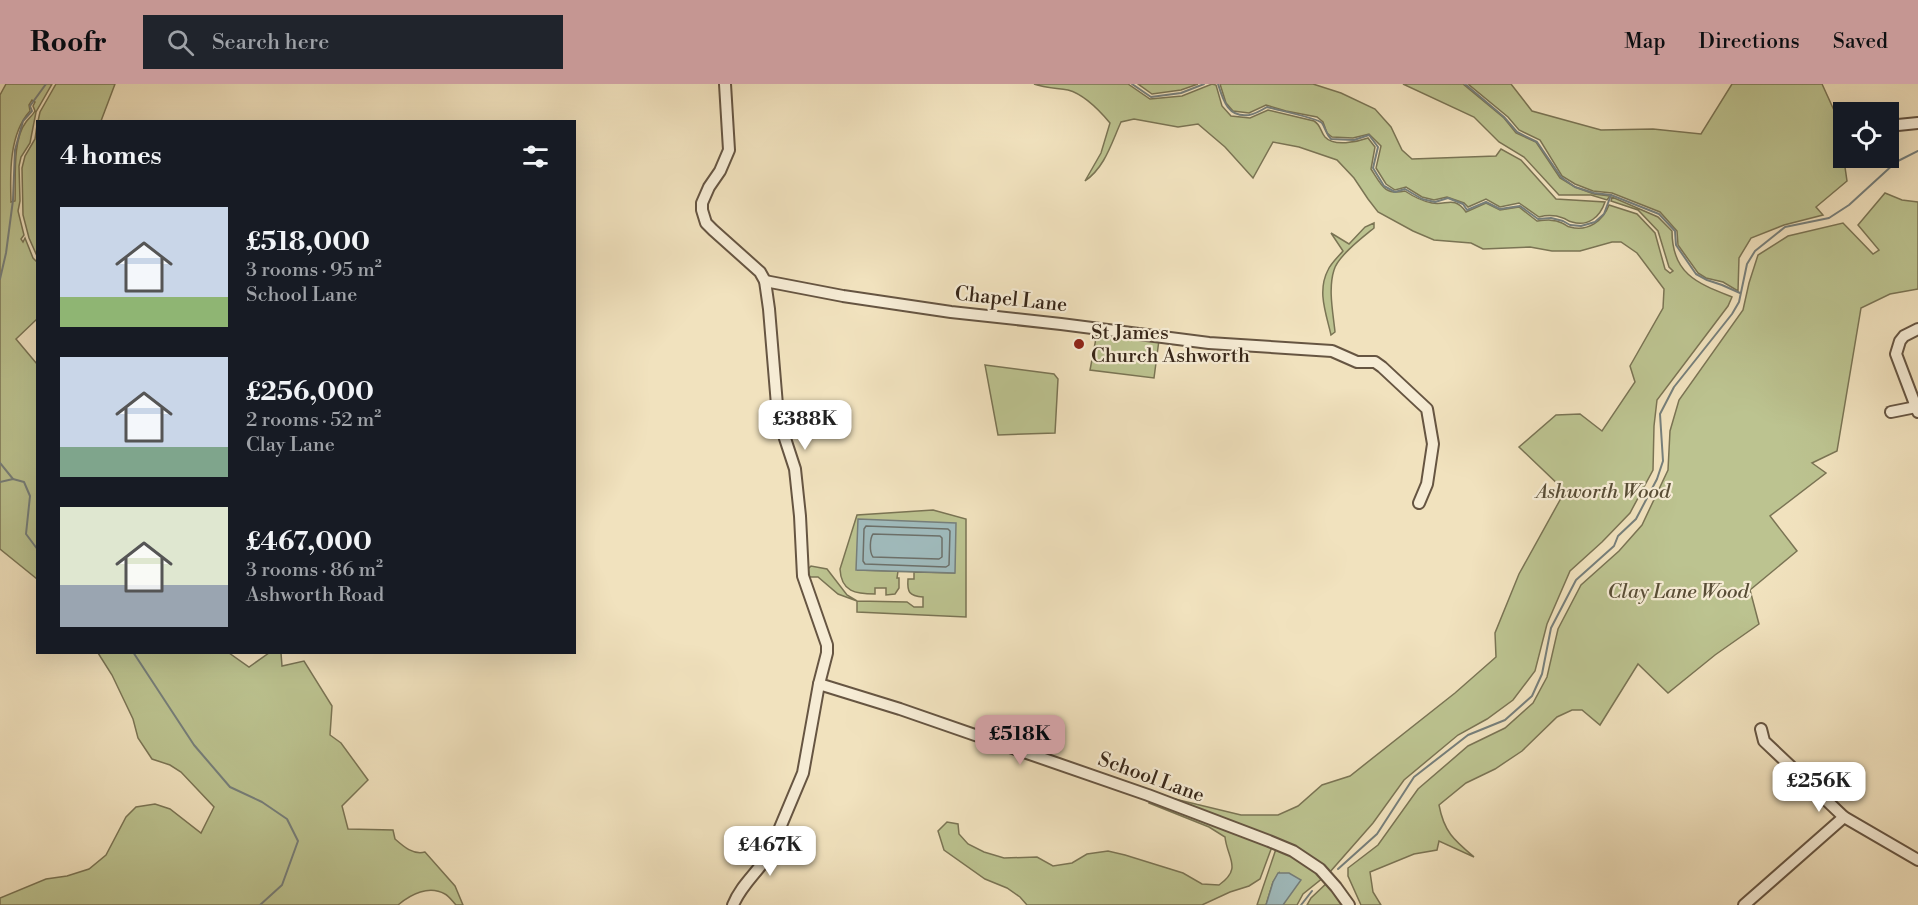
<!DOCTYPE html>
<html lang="en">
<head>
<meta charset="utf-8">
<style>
	:root { --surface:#171b24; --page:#20242c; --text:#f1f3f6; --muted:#9ea1a6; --accent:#c59692 }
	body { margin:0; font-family:"Libre Bodoni",serif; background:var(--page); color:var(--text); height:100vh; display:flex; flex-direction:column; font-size:22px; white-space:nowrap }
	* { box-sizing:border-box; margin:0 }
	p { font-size:20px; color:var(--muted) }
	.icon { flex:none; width:33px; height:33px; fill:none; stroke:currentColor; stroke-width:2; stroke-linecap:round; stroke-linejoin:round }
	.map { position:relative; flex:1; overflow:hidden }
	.side { position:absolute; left:36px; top:36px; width:540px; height:534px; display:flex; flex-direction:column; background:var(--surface); border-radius:0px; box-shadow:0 6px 24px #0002 }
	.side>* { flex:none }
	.controls { position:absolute; left:1833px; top:18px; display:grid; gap:12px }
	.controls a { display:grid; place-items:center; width:66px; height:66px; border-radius:0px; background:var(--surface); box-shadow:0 6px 24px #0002; font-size:30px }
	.price { position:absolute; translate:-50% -51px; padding:0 14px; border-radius:12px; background:#fff; color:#222; font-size:20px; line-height:39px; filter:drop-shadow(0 2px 3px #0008) }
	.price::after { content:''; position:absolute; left:50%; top:36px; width:18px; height:14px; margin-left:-9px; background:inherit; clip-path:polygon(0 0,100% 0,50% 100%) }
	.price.selected { background:var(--accent); color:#111 }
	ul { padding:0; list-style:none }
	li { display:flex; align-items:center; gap:18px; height:150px; padding:0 24px }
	li span { display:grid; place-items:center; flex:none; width:168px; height:120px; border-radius:0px; color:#555 }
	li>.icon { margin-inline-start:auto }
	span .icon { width:72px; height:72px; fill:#fffc; stroke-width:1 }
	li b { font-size:26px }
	h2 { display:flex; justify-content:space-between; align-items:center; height:72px; padding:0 24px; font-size:26px }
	header { display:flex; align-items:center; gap:36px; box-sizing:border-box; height:84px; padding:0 30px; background:var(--accent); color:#111 }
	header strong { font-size:28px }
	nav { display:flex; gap:33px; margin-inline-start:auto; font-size:21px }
	.search { width:420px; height:54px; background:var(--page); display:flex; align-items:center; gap:15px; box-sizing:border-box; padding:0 21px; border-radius:0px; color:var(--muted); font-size:22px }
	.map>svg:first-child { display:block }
	.green { fill:#bcc390; stroke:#7a7454; stroke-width:1.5; fill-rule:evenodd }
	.water { fill:#a0bbbd; stroke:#767f7b; stroke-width:1.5 }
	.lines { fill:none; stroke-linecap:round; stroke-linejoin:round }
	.shore { stroke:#6c706a; stroke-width:1.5 }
	.stream { stroke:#767f7b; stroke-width:2 }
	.minor-casing { stroke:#665542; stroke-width:14 }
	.minor { stroke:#f6ecd5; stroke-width:10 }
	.poi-dot { fill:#8f2418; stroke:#f6ecd5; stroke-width:2 }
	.labels { text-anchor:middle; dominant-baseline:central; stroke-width:4.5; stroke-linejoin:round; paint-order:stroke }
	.street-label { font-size:20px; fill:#372618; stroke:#f6ecd5 }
	.poi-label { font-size:20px; fill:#372618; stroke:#f6ecd5; text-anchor:start }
	.park-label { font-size:20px; font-style:italic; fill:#584d36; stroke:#f6ecd5 }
</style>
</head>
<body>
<header>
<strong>Roofr</strong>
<div class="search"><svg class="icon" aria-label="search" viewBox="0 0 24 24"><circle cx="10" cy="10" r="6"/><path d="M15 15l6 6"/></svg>Search here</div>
<nav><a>Map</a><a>Directions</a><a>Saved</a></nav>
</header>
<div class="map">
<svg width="1918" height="821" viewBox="0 0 1918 821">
	<rect width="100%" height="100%" fill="#f1e2be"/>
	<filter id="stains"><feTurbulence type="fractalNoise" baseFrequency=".00333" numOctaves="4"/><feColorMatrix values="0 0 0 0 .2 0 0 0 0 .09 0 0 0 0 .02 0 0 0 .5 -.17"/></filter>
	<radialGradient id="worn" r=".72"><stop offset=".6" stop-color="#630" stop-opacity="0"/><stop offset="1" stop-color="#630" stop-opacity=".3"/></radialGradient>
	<g class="green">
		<path d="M6 0H52L36 28 30 59 21 73 19 82 20 117 18 127 24 151 21 155 23 158 25 154 33 174 38 179 37 235 16 255 37 280V495L0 465V11ZM32 16 35 18 33 22 35 27C33 31 29 34 26 38 12 56 16 95 15 117L11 118C10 89 9 50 30 27L29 21Z"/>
		<polygon points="56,0 115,0 101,37 38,37 40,28"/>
		<path d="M1034 0H1128L1150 15 1182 12 1212 0 1216 1 1222 22 1231 32 1250 34 1268 26 1314 37C1321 41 1320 47 1325 53 1334 63 1357 58 1368 54L1375 63 1371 85C1381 100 1384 112 1405 107 1414 113 1421 117 1432 119 1446 122 1454 111 1466 128L1486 119 1500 126 1519 123 1537 137C1546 136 1554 135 1562 139 1565 140 1567 143 1570 143 1588 148 1603 137 1609 121L1637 130 1655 149 1665 185 1670 189 1673 187 1669 183 1658 147 1638 126 1611 117 1612 113 1658 133 1672 147C1672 190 1697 199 1732 213L1728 222 1657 316 1654 342 1653 386 1630 429 1602 458 1570 487 1547 540 1535 587 1513 616 1487 635 1458 651 1404 696 1373 739 1329 789 1154 710 1241 731H1278L1298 722 1322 701 1350 692 1455 609 1496 573 1495 549 1519 490 1565 407 1519 363 1556 331 1580 330 1602 347 1635 298 1630 282 1663 224 1664 205 1637 169 1621 158H1612L1580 167H1552L1530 163 1483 165 1471 159 1434 156 1413 147 1378 128 1368 115 1354 94 1337 76 1299 63 1273 58 1253 94 1225 63 1198 40 1178 43 1134 35 1121 38C1111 60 1105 83 1085 97L1101 69 1110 39C1100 27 1083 10 1068 6 1056 4 1045 4 1034 0Z"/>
		<polygon points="1138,0 1198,0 1181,6 1152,10"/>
		<path d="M1220 0H1313L1341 9 1375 25 1391 43 1402 66 1412 75 1496 72 1501 65 1521 76 1556 115 1605 118C1600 133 1588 143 1572 138 1567 137 1567 135 1563 134 1555 131 1547 131 1539 133L1519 119 1500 123 1486 115 1468 123 1464 119 1447 113 1434 116 1422 113 1406 103 1395 106 1386 100 1376 84 1381 62 1369 50 1353 54 1332 53 1327 49 1323 38 1317 33 1286 27 1266 21 1249 29 1233 27 1226 19Z"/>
		<polygon points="1403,0 1463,0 1504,34 1516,49 1536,58 1560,94 1575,103 1594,110 1610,112 1607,116 1591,111 1559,111 1524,73 1499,58 1474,33"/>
		<polygon points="1468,0 1511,0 1532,27 1601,46 1653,45 1701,50 1732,0 1822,0 1838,35 1847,97 1816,123 1823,131 1784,141 1751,154 1739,174 1738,207 1723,198 1706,194 1698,189 1678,161 1677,147 1660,128 1612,109 1593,107 1575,100 1562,92 1540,56 1519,46 1508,33"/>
		<polygon points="37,41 37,172 29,154 23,131 22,84 25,72 35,55"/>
		<path d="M1885 109 1902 116 1918 118V205L1890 210 1861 224 1837 367 1812 379 1826 389 1770 432 1797 467 1750 506 1759 540 1715 571 1668 609 1638 580 1600 641 1582 626H1572L1557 633 1522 667 1495 685 1466 699 1439 721C1444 748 1454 756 1474 773L1439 757 1437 766 1414 770 1370 788 1373 808 1381 821H1361L1348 792V784L1378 761 1418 705 1468 662 1505 644 1533 619 1547 593 1558 545 1581 501 1619 467 1642 441 1668 386 1670 347 1679 316 1743 226 1749 199 1758 171 1788 152 1843 139 1873 170 1879 166 1858 141Z"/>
		<path d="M1374 139V144C1363 153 1338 172 1334 186 1328 205 1333 228 1335 248L1331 251C1326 229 1317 207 1328 186 1331 179 1338 173 1343 167L1331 149 1349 160 1365 143Z"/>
		<polygon points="1097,249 1159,256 1154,294 1090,286"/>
		<polygon points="985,281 1054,290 1058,295 1055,349 998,351"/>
		<path d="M933 426 966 435V533L857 528V517L838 510 818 493H809L808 485 811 482 827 485 847 511 857 517 907 518 914 523H923V513C909 512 907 508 908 495H914V488L955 489 857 486 898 487 897 494H899V504L895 510 886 511V504H875V510C856 510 841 508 840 485L857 431Z"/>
		<path d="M98 569H229L249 583 269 569H281L282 582 304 577 332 622 330 651 341 659 368 696 342 722 348 745 393 746 395 755C404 763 413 771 425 768L455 802 463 821H456C453 818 449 812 445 810 429 801 411 810 398 821H0V814L46 795 67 792 89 785 106 771 126 733 136 723 155 720 170 725 201 749 214 723 181 688 170 681 152 675 138 654 133 635 112 591Z"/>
		<path d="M1150 716 1273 760 1260 795 1249 802 1230 808 1202 821H1027L1020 813 1007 804 985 795 944 766 938 747 947 738 958 740 959 750 968 760 984 768 1004 774 1037 773 1053 782 1072 779 1087 770 1108 767 1125 771 1183 789 1202 800 1219 801C1243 784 1227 774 1225 753L1209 743 1149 719Z"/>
		<polygon points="1277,762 1324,793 1303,810 1297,821 1283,821 1284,817 1279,789 1273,798 1266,821 1257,821"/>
		<polygon points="1328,798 1344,821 1307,821 1311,814"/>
	</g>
	<g class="water">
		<polygon points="858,435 956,439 955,489 856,486"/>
		<polygon points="1278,789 1289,789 1301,796 1283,821 1266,821 1273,798"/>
	</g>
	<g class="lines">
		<g class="shore">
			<polygon points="866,442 948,445 950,447 949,481 946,483 865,480 863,477 864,445"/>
			<path d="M873 450 940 452 942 454V473L939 475 873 473C869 468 870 454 873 450Z"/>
		</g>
		<g class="stream">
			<polyline points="1132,0 1151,13 1181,9 1204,0"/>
			<path d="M1218 0C1223 16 1228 34 1249 31 1255 30 1262 26 1267 23 1277 26 1318 34 1322 39 1326 45 1326 50 1331 55L1354 56 1369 51 1378 63 1373 84 1384 102 1395 108 1405 105 1422 115 1435 118 1448 114 1463 120 1467 126 1486 118 1500 125 1520 122 1538 135 1551 134 1563 137 1570 141 1581 142 1595 138 1604 130 1611 111"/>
			<polyline points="1465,0 1504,33 1517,48 1537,58 1561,93 1565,96 1575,103 1594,109 1611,111 1659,130 1675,147 1676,161 1696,190 1707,196 1722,201 1740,209"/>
			<polyline points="0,195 6,169 13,116 15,66 23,37 32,27 30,22 46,0"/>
			<polyline points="0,379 13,395"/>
			<polyline points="0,398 13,395 24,398 30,412 26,450 38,466"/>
			<polyline points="133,568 194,661 230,703 262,718 287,735 298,757 282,801 260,821"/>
			<polyline points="1338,785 1377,750 1414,693 1468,651 1505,636 1532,612 1542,590 1551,544 1576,496 1614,462 1618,452 1636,435 1657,395 1663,377 1660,330 1674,303 1732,230 1739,218 1747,180 1755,167 1785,143 1829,134 1849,121 1896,78 1918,67"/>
			<polyline points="1301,821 1312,807"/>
		</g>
		<defs>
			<g id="minor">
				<path d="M725 0 729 66 720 87 709 103 702 119V126L706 139 713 146 760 188 765 197 769 225 778 333 795 385 800 432 803 492 827 561V569L819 600 803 689 769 770C758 788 741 801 733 821"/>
				<polyline points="1888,42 1918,39"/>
				<polyline points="765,197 843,212 951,228 1061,240 1209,259 1332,267 1357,278 1375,278 1382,283 1427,325 1433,360 1427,400 1419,419"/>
				<polyline points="1918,245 1904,252 1900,257 1896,270 1918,328"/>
				<polyline points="1891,328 1916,323"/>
				<polyline points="819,600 900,625 1148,711 1269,757 1293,767 1320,785 1336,803 1349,821"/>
				<polyline points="1761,645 1764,657 1844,733 1918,776"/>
				<polyline points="1744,821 1844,733"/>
			</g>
		</defs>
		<use href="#minor" class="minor-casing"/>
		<use href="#minor" class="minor"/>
	</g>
	<circle class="poi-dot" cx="1079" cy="260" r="6"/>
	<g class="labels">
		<g class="street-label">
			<text transform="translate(1011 216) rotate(6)">Chapel Lane</text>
			<text transform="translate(1151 694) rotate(20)">School Lane</text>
		</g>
		<g class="poi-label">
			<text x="1091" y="249">St James<tspan x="1091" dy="23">Church Ashworth</tspan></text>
		</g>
		<g class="park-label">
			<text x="1603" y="408">Ashworth Wood</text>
			<text x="1678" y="508">Clay Lane Wood</text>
		</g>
	</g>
	<rect width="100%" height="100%" filter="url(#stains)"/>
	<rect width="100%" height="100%" fill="url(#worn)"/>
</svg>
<div class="controls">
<a><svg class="icon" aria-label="locate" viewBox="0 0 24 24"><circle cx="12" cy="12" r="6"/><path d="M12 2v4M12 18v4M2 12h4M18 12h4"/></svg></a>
</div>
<b class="price" style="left:805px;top:367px">£388K</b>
<b class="price selected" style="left:1020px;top:682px">£518K</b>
<b class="price" style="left:1819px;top:729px">£256K</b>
<b class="price" style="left:770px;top:793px">£467K</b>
<section class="side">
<h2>4 homes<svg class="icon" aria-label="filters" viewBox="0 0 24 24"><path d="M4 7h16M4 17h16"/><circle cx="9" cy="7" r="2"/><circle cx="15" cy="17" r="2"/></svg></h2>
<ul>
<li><span style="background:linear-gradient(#c9d6e8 75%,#8fb573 0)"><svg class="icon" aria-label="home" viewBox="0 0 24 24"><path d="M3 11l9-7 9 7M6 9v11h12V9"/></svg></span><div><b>£518,000</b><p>3 rooms · 95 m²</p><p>School Lane</p></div></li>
<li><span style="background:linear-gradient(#c9d6e8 75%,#7fa58c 0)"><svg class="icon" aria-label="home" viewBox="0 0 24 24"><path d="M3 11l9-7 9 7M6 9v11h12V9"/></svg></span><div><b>£256,000</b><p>2 rooms · 52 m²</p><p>Clay Lane</p></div></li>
<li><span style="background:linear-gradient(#dfe7d0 65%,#9aa5b1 0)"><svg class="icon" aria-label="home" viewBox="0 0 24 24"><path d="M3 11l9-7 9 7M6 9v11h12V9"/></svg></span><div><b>£467,000</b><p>3 rooms · 86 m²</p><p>Ashworth Road</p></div></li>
</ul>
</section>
</div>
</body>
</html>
